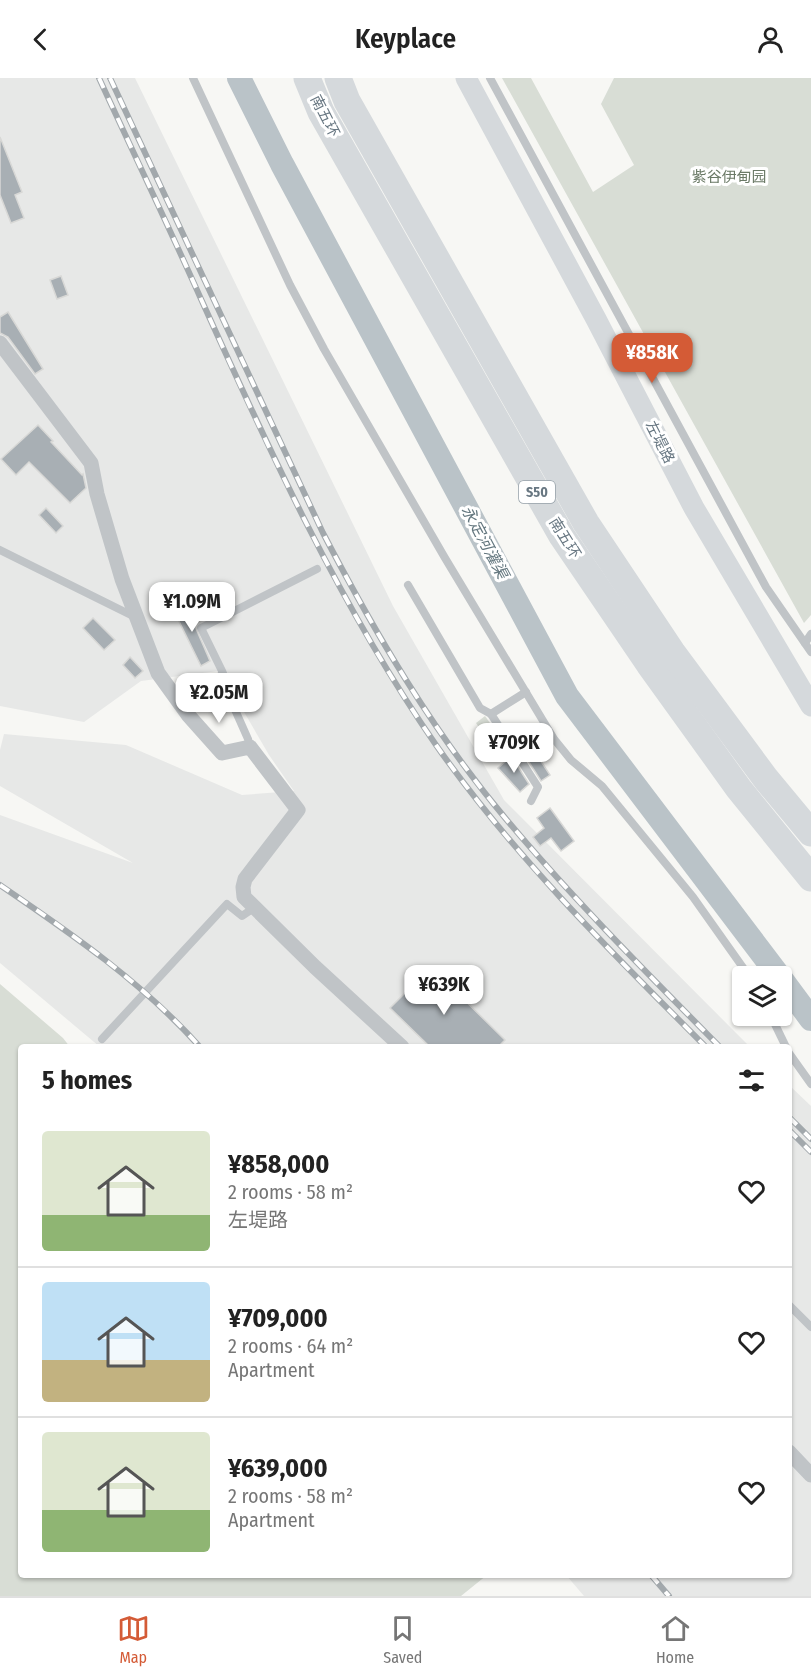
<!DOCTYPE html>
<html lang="en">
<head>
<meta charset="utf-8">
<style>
	:root { --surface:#fff; --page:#f2f2f2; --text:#222; --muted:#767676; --line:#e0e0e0; --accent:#d45b36 }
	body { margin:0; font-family:"Fira Sans Condensed","Noto Sans SC",sans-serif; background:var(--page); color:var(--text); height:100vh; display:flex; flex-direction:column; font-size:22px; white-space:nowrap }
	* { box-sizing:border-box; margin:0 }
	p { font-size:20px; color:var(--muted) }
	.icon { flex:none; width:33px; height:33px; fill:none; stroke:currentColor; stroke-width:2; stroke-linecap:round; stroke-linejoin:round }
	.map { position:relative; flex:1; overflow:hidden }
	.details { position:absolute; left:18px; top:966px; width:774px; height:534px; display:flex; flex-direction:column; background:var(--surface); border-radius:6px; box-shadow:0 2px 4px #0004 }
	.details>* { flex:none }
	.controls { position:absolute; left:732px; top:888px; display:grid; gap:12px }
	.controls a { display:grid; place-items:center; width:60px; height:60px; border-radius:6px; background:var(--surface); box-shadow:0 2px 4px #0004; font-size:30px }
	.price { position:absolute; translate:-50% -51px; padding:0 14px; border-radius:12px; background:#fff; color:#222; font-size:20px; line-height:39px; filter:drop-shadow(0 2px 3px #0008) }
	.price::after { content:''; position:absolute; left:50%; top:36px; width:18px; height:14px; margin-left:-9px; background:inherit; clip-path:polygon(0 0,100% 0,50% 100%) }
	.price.active { background:var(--accent); color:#fff }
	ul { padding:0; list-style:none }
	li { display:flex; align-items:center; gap:18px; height:150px; padding:0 24px }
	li+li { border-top:2px solid var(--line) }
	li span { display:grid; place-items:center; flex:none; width:168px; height:120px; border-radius:6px; color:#555 }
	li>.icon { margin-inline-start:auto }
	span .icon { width:72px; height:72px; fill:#fffc; stroke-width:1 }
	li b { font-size:26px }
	h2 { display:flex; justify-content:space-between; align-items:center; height:72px; padding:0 24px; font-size:26px }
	header { display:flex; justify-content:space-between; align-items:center; height:78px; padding:0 24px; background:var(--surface); font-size:27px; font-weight:600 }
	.tab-bar { display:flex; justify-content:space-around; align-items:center; height:84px; border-top:2px solid var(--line); background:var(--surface); font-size:16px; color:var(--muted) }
	.tab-bar a { display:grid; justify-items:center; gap:3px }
	.tab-bar .active { color:var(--accent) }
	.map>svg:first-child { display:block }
	.built { fill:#e7e8e7 }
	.green { fill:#d8ddd5 }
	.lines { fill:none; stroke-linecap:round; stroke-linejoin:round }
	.river { stroke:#bac3c8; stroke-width:24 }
	.building { fill:#a8afb4; stroke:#d8d8d6; stroke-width:1.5 }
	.service { stroke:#c0c4c7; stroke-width:8 }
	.minor { stroke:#c0c4c7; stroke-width:15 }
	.secondary { stroke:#d5d9dc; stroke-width:21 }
	.motorway { stroke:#d5d9dc; stroke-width:27 }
	.rail-casing { stroke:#a2a8ac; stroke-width:6 }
	.rail { stroke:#fff; stroke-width:4; stroke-dasharray:11; stroke-linecap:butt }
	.labels { text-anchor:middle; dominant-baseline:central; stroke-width:6; stroke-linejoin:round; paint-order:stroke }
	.shield { fill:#fff; stroke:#95a0a8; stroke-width:1.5 }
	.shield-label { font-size:14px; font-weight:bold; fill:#687782 }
	.street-label { font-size:15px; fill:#687782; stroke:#fff }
	.park-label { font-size:15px; fill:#6b7a67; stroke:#fff }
	.water-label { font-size:16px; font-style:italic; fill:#64777f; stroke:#fff }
</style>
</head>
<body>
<header><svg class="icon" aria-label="back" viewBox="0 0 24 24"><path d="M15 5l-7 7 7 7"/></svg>Keyplace<svg class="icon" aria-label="person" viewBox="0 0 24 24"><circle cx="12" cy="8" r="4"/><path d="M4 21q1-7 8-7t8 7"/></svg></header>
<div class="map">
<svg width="811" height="1518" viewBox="0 0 811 1518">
	<rect width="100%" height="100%" fill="#f7f7f4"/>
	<g class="built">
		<polygon points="0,0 135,0 393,528 504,722 750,969 100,969 0,885 0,737 133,785 0,708 0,672 4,656 126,667 242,717 294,713 269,677 240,627 226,592 141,603 84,644 0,628"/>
		<polygon points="789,1007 811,1028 811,1518 584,1518 566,1497 789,1497"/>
	</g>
	<g class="green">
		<polygon points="502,0 531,0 593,114 634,87 601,26 614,0 811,0 811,537 804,545"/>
		<polygon points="485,638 502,662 492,669 476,645"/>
		<polygon points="0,906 63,960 70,969 21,969 21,1497 487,1497 461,1518 0,1518"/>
	</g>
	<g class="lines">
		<g class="river">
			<polyline points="239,0 282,86 567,618 779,898"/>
			<polyline points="782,902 811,941"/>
		</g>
	</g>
	<g class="building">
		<polygon points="0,59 22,114 15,117 24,140 11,145 0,117"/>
		<polygon points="61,198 68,217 57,221 50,202"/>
		<polygon points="8,234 43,291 35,296 8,259 0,255 0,239"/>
		<polygon points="38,347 53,363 51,364 82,397 83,396 86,410 70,425 29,384 16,397 1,381"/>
		<polygon points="46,430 63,448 56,455 39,437"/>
		<polygon points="185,525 210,583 201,588 173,531"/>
		<polygon points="93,540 115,562 104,572 83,550"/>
		<polygon points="130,579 143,593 135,600 123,587"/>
		<polygon points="525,665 530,672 533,671 550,697 541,703 520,670"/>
		<polygon points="511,678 529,706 520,714 498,690"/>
		<polygon points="550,730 574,763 561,773 551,760 540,768 533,759 544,750 537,740"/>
		<polygon points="431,889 505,962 498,969 430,969 390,930"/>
	</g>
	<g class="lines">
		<g class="service">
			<polyline points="193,0 290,207 324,271 445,480 554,661 571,682 602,708 693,819 749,898"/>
			<polyline points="490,0 766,509 811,574"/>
			<polyline points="0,472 135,539"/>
			<polyline points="408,507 480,630 491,636 538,709 531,723"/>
			<polyline points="805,565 811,556"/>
			<polyline points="491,636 526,614"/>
			<polyline points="250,669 248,661 220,598 223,595 201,550 317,491"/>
			<polyline points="771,938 786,969"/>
			<polyline points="102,961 227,826 242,838 255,829"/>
			<polyline points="789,975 811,1006"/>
			<polyline points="789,1227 811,1249"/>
		</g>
		<g class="minor">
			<polyline points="0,265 91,385 97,416 122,501 158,595 189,638 222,675 250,669 298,732 245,801 243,809 244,819 315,889 402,969"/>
			<polyline points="789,1374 811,1397"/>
		</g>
		<polyline class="secondary" points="466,0 596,241 694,430 811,628"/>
		<g class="motorway">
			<polyline points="307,0 321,34 562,458 649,586 739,711 811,800"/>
			<polyline points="338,0 347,23 586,445 672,574 766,701 811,755"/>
		</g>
		<defs>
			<g id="rail">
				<path d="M99 0C133 74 168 147 201 221 270 374 340 528 436 667 513 777 611 874 706 969"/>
				<path d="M110 0 323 455C375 555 433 654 506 741 573 821 647 895 720 969"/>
				<path d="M0 807C72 856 142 904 200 969"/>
				<polyline points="789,1039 811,1061"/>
				<polyline points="789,1052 811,1074"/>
				<polyline points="651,1497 669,1518"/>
			</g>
		</defs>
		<use href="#rail" class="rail-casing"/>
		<use href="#rail" class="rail"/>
	</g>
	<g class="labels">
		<rect class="shield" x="519" y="403" width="36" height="22" rx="4.5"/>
		<g class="shield-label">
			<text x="537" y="414">S50</text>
		</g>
		<g class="street-label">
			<text transform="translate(325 38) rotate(63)">南五环</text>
			<text transform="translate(660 364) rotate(63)">左堤路</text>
			<text transform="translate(565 460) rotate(58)">南五环</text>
		</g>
		<g class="park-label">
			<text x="729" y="99">紫谷伊甸园</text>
		</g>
		<g class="water-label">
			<text transform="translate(485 464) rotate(62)">永定河灌渠</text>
		</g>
	</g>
</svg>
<div class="controls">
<a><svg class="icon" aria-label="layers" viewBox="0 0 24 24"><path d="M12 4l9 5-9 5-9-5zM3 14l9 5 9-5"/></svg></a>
</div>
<b class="price active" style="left:652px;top:306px">¥858K</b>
<b class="price" style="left:192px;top:555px">¥1.09M</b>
<b class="price" style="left:219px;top:646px">¥2.05M</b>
<b class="price" style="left:514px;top:696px">¥709K</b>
<b class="price" style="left:444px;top:938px">¥639K</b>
<section class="details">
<h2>5 homes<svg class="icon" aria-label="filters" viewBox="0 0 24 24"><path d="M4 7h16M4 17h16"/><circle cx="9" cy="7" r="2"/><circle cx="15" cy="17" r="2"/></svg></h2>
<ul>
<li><span style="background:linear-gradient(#dfe7d0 70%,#8fb573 0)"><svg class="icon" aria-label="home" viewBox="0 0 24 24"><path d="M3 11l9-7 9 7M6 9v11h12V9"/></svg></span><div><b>¥858,000</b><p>2 rooms · 58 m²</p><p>左堤路</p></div><svg class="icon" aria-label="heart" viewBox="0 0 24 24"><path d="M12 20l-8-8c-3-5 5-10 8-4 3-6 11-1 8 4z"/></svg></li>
<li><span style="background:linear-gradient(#bfe0f5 65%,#c2b280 0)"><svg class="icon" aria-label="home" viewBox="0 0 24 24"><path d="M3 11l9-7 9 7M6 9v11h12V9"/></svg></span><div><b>¥709,000</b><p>2 rooms · 64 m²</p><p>Apartment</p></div><svg class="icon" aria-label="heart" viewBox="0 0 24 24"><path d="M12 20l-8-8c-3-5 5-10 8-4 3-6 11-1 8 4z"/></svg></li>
<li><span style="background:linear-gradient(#dfe7d0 65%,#8fb573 0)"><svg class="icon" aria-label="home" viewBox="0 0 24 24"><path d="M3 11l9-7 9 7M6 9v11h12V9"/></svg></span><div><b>¥639,000</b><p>2 rooms · 58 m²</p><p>Apartment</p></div><svg class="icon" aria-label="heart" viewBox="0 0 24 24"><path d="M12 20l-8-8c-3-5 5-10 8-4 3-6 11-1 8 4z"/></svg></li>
</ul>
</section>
</div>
<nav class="tab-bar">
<a class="active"><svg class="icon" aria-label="map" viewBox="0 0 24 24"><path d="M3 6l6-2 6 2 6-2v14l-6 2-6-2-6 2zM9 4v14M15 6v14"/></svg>Map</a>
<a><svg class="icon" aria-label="saved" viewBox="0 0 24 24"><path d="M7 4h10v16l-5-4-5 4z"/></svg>Saved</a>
<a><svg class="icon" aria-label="home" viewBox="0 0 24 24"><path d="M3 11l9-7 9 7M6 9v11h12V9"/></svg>Home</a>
</nav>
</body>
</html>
